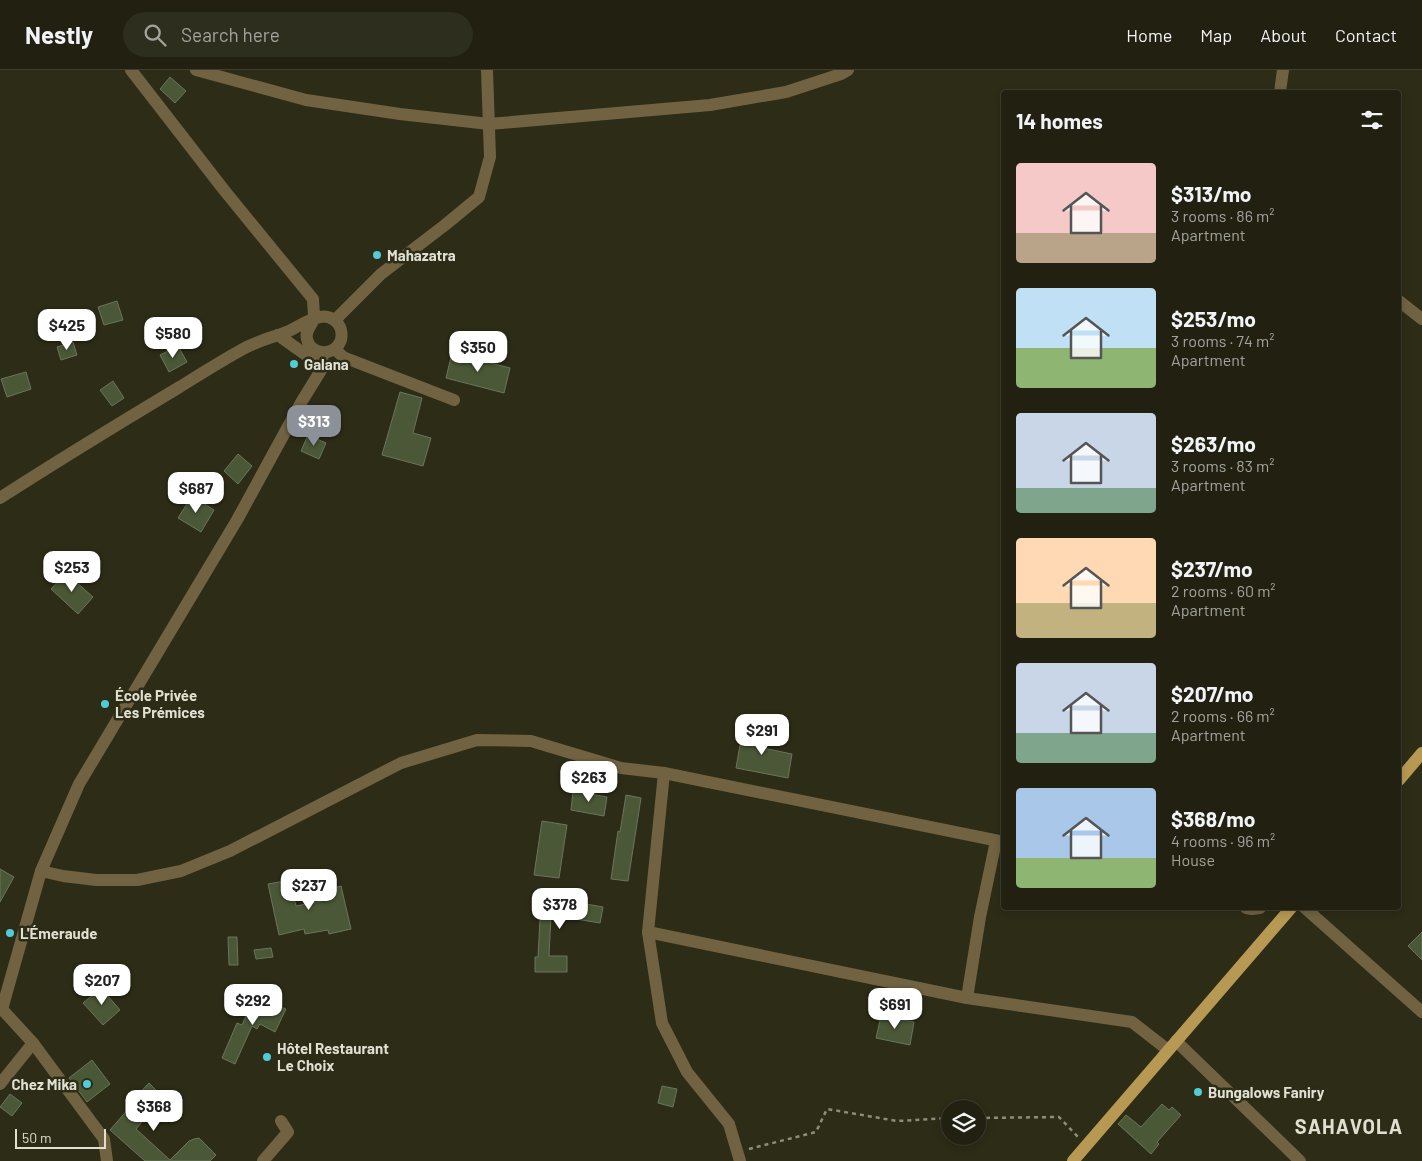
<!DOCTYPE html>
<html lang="en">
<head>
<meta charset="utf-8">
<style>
	:root { --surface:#222111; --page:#2e2e1f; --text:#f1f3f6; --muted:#a2a39f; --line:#3f3e31; --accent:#8c9099 }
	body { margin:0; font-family:Barlow,sans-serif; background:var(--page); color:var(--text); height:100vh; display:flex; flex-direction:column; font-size:19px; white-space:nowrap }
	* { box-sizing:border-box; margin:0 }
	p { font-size:16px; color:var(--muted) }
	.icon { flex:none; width:28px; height:28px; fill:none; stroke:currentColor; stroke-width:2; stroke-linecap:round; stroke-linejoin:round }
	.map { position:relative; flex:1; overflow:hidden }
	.side { position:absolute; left:1001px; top:20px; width:400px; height:820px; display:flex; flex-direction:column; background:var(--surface); border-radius:5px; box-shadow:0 2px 8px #0003,0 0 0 1px var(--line) }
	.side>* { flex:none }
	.buttons { position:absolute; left:941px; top:1030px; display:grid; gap:10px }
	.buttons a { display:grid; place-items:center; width:45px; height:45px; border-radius:50%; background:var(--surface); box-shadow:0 2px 8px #0003,0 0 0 1px var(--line); font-size:25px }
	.scale { position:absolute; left:15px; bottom:12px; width:91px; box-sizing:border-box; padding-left:5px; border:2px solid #dfdfd2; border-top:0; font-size:14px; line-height:18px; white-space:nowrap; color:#dfdfd2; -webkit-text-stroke:4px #2d2c17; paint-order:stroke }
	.price { position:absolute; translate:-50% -42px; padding:0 11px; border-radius:10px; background:#fff; color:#222; font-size:16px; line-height:32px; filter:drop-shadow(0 1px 2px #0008) }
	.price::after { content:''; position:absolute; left:50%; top:30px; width:15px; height:11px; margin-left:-8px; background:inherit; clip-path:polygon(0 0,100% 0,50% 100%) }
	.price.active { background:var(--accent); color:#fff }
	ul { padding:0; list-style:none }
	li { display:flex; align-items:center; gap:15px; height:125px; padding:0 15px }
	li span { display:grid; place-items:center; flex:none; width:140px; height:100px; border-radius:5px; color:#555 }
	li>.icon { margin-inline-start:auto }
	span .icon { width:60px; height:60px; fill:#fffc; stroke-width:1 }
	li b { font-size:21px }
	h2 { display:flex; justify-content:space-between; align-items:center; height:60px; padding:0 15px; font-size:21px }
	header { display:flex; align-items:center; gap:30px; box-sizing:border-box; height:70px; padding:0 25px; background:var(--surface); border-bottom:1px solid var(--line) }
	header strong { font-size:24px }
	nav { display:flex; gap:28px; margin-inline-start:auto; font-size:18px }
	.search { width:350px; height:45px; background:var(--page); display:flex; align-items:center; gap:12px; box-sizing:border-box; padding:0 18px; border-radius:28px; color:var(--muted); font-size:19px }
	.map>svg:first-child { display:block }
	.building { fill:#4b5837; stroke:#6b745e }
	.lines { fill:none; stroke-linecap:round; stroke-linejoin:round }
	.path { stroke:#8d8d7c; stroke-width:2.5; stroke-dasharray:4 4; stroke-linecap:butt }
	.minor { stroke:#716342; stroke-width:12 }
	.major { stroke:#b79953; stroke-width:12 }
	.poi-dot { fill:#52cbd8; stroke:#2d2c17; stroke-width:2 }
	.labels { text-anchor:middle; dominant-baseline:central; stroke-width:5; stroke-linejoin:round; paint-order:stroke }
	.poi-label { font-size:15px; font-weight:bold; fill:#dfdfd2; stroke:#2d2c17; text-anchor:start }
	.district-label { font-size:20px; font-weight:bold; letter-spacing:1px; fill:#dfdfd2; stroke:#2d2c17 }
</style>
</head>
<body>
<header>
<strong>Nestly</strong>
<div class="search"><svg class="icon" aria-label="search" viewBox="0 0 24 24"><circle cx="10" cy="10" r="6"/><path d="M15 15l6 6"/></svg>Search here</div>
<nav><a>Home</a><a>Map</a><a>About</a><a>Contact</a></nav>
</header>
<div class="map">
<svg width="1422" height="1091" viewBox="0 0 1422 1091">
	<rect width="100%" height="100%" fill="#2d2c17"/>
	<g class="building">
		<polygon points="170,7 186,21 175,33 160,19"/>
		<polygon points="117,231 123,250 104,255 98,237"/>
		<polygon points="73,272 77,285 61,290 57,277"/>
		<polygon points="178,276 187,292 169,302 160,285"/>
		<polygon points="452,283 510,298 504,323 446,308"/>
		<polygon points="26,302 31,319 7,327 1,309"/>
		<polygon points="113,311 124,328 112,336 100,320"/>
		<polygon points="400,322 422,328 413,363 431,368 423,396 382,385"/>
		<polygon points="308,365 326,373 319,389 301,381"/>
		<polygon points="238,384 252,396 238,414 224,401"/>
		<polygon points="192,426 214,440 201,462 178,448"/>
		<polygon points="66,503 93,527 78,544 51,519"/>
		<polygon points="743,658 766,662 763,678 792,684 788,708 736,698"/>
		<polygon points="573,721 607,727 604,746 571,740"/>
		<polygon points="626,725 641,728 628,811 611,809 618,761 620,762"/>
		<polygon points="542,751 567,755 559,808 534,805"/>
		<polygon points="0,799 14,807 0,832"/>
		<polygon points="290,810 296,836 322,831 319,822 341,816 351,859 329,864 328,860 305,864 304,859 279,865 268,814"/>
		<polygon points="557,829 603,837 600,853 551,845 549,886 567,886 567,902 535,902 535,887 538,887 541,830"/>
		<polygon points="1422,862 1422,890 1408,876"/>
		<polygon points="228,867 237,867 238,895 229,895"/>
		<polygon points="271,878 273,887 256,889 254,880"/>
		<polygon points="101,918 120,940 103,955 83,933"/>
		<polygon points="254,927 286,939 275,962 260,954 257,959 252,956 235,994 222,988 237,953 242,955"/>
		<polygon points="881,946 914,952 910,975 876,968"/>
		<polygon points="92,990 110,1014 87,1032 69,1008"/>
		<polygon points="149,1013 163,1027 141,1051 142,1052 136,1059 170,1090 189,1071 194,1069 199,1068 216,1085 210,1091 145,1091 110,1060 130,1037 128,1035"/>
		<polygon points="662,1016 677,1019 673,1037 658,1033"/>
		<polygon points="10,1024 22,1033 12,1046 0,1037"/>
		<polygon points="1162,1034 1169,1040 1172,1037 1181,1045 1157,1072 1159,1074 1151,1084 1118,1054 1126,1045 1141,1057"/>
	</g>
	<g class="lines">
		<g class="path">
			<polyline points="978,1048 1059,1047 1079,1068"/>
			<polyline points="749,1079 816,1062 827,1039 897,1051 950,1048"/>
		</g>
		<g class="minor">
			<polyline points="196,0 306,30 400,44 489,54 710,35 786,22 841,4 848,0"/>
			<polyline points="1280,22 1283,0"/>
			<polyline points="1399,231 1422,249"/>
			<polyline points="335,250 381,204 445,155 479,127 490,87 487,0"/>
			<polyline points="278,265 323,297"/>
			<polyline points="335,279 343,287 454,330"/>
			<path d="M0 428C59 390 118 354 178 318 199 305 221 291 243 279 257 271 274 267 289 261 299 256 310 249 320 247 329 245 339 251 341 260 342 265 342 270 339 274 331 287 310 284 307 269 305 261 310 258 313 251 315 246 313 235 313 229L224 120 131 0"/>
			<polyline points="664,703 648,862 967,928 1132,952 1168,980"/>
			<polyline points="41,801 63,806 96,810 137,810 181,801 230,781 401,693 477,670 531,671 621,698 664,703 1004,772"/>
			<polyline points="1246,838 1252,839 1260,838"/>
			<polyline points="1305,838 1422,942"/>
			<polyline points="648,862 662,953 687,1002 729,1054 740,1091"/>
			<polyline points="967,928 980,847 996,771"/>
			<polyline points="0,937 33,973 104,1069 107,1091"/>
			<polyline points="2,939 41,801 79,714 237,450 302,331 323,297 322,283"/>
			<polyline points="1176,971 1300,1091"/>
			<polyline points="0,1014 33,973"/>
			<polyline points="263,1091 288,1062 281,1051"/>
		</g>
		<g class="major">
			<polyline points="1399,710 1422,683"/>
			<polyline points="1073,1091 1291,838"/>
		</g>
	</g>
	<g class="poi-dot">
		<circle cx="377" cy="185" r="5"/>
		<circle cx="294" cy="294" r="5"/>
		<circle cx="105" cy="634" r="5"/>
		<circle cx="10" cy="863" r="5"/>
		<circle cx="267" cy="987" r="5"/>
		<circle cx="87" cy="1014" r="5"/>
		<circle cx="1198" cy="1022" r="5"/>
	</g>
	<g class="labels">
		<g class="poi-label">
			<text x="387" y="185">Mahazatra</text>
			<text x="304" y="294">Galana</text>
			<text x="115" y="625">École Privée<tspan x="115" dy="17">Les Prémices</tspan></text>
			<text x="20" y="863">L'Émeraude</text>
			<text x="277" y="978">Hôtel Restaurant<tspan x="277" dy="17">Le Choix</tspan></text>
			<text x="77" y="1014" text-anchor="end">Chez Mika</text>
			<text x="1208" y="1022">Bungalows Faniry</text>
		</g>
		<g class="district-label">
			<text x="1349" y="1056">SAHAVOLA</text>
		</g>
	</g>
</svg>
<div class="buttons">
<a><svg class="icon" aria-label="layers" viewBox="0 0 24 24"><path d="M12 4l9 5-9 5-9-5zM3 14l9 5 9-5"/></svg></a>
</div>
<div class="scale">50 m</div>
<b class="price" style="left:67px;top:281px">$425</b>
<b class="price" style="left:173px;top:289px">$580</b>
<b class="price" style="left:478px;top:303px">$350</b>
<b class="price active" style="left:314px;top:377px">$313</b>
<b class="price" style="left:196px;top:444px">$687</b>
<b class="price" style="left:72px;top:523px">$253</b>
<b class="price" style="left:762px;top:686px">$291</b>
<b class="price" style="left:589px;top:733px">$263</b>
<b class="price" style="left:309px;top:841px">$237</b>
<b class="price" style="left:560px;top:860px">$378</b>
<b class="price" style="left:102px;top:936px">$207</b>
<b class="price" style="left:253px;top:956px">$292</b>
<b class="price" style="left:895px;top:960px">$691</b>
<b class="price" style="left:154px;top:1062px">$368</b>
<section class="side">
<h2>14 homes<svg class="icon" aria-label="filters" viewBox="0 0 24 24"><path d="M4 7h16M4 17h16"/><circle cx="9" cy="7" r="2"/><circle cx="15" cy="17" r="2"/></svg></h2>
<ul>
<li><span style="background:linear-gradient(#f6c9c9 70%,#b9a48a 0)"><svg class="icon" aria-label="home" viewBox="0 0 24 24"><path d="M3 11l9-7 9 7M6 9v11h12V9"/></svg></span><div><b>$313/mo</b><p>3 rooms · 86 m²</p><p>Apartment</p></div></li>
<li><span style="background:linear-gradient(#bfe0f5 60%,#8fb573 0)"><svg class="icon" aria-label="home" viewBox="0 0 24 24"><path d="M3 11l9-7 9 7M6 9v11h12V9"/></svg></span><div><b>$253/mo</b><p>3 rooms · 74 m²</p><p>Apartment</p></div></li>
<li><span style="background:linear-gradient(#c9d6e8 75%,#7fa58c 0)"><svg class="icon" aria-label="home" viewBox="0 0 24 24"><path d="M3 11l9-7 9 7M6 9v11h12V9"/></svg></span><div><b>$263/mo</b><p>3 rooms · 83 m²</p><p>Apartment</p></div></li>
<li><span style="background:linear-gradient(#ffd9b3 65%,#c2b280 0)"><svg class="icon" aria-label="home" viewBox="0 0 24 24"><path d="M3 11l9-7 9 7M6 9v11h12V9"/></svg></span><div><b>$237/mo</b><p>2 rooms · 60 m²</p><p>Apartment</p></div></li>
<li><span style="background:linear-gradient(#c9d6e8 70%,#7fa58c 0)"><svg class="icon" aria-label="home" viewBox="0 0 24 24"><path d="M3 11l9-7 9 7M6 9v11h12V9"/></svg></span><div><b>$207/mo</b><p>2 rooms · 66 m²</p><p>Apartment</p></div></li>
<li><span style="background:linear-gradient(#a9c7e8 70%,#8fb573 0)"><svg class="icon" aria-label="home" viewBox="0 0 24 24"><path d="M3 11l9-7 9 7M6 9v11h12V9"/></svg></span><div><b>$368/mo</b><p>4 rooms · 96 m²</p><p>House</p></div></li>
</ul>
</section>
</div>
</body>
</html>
